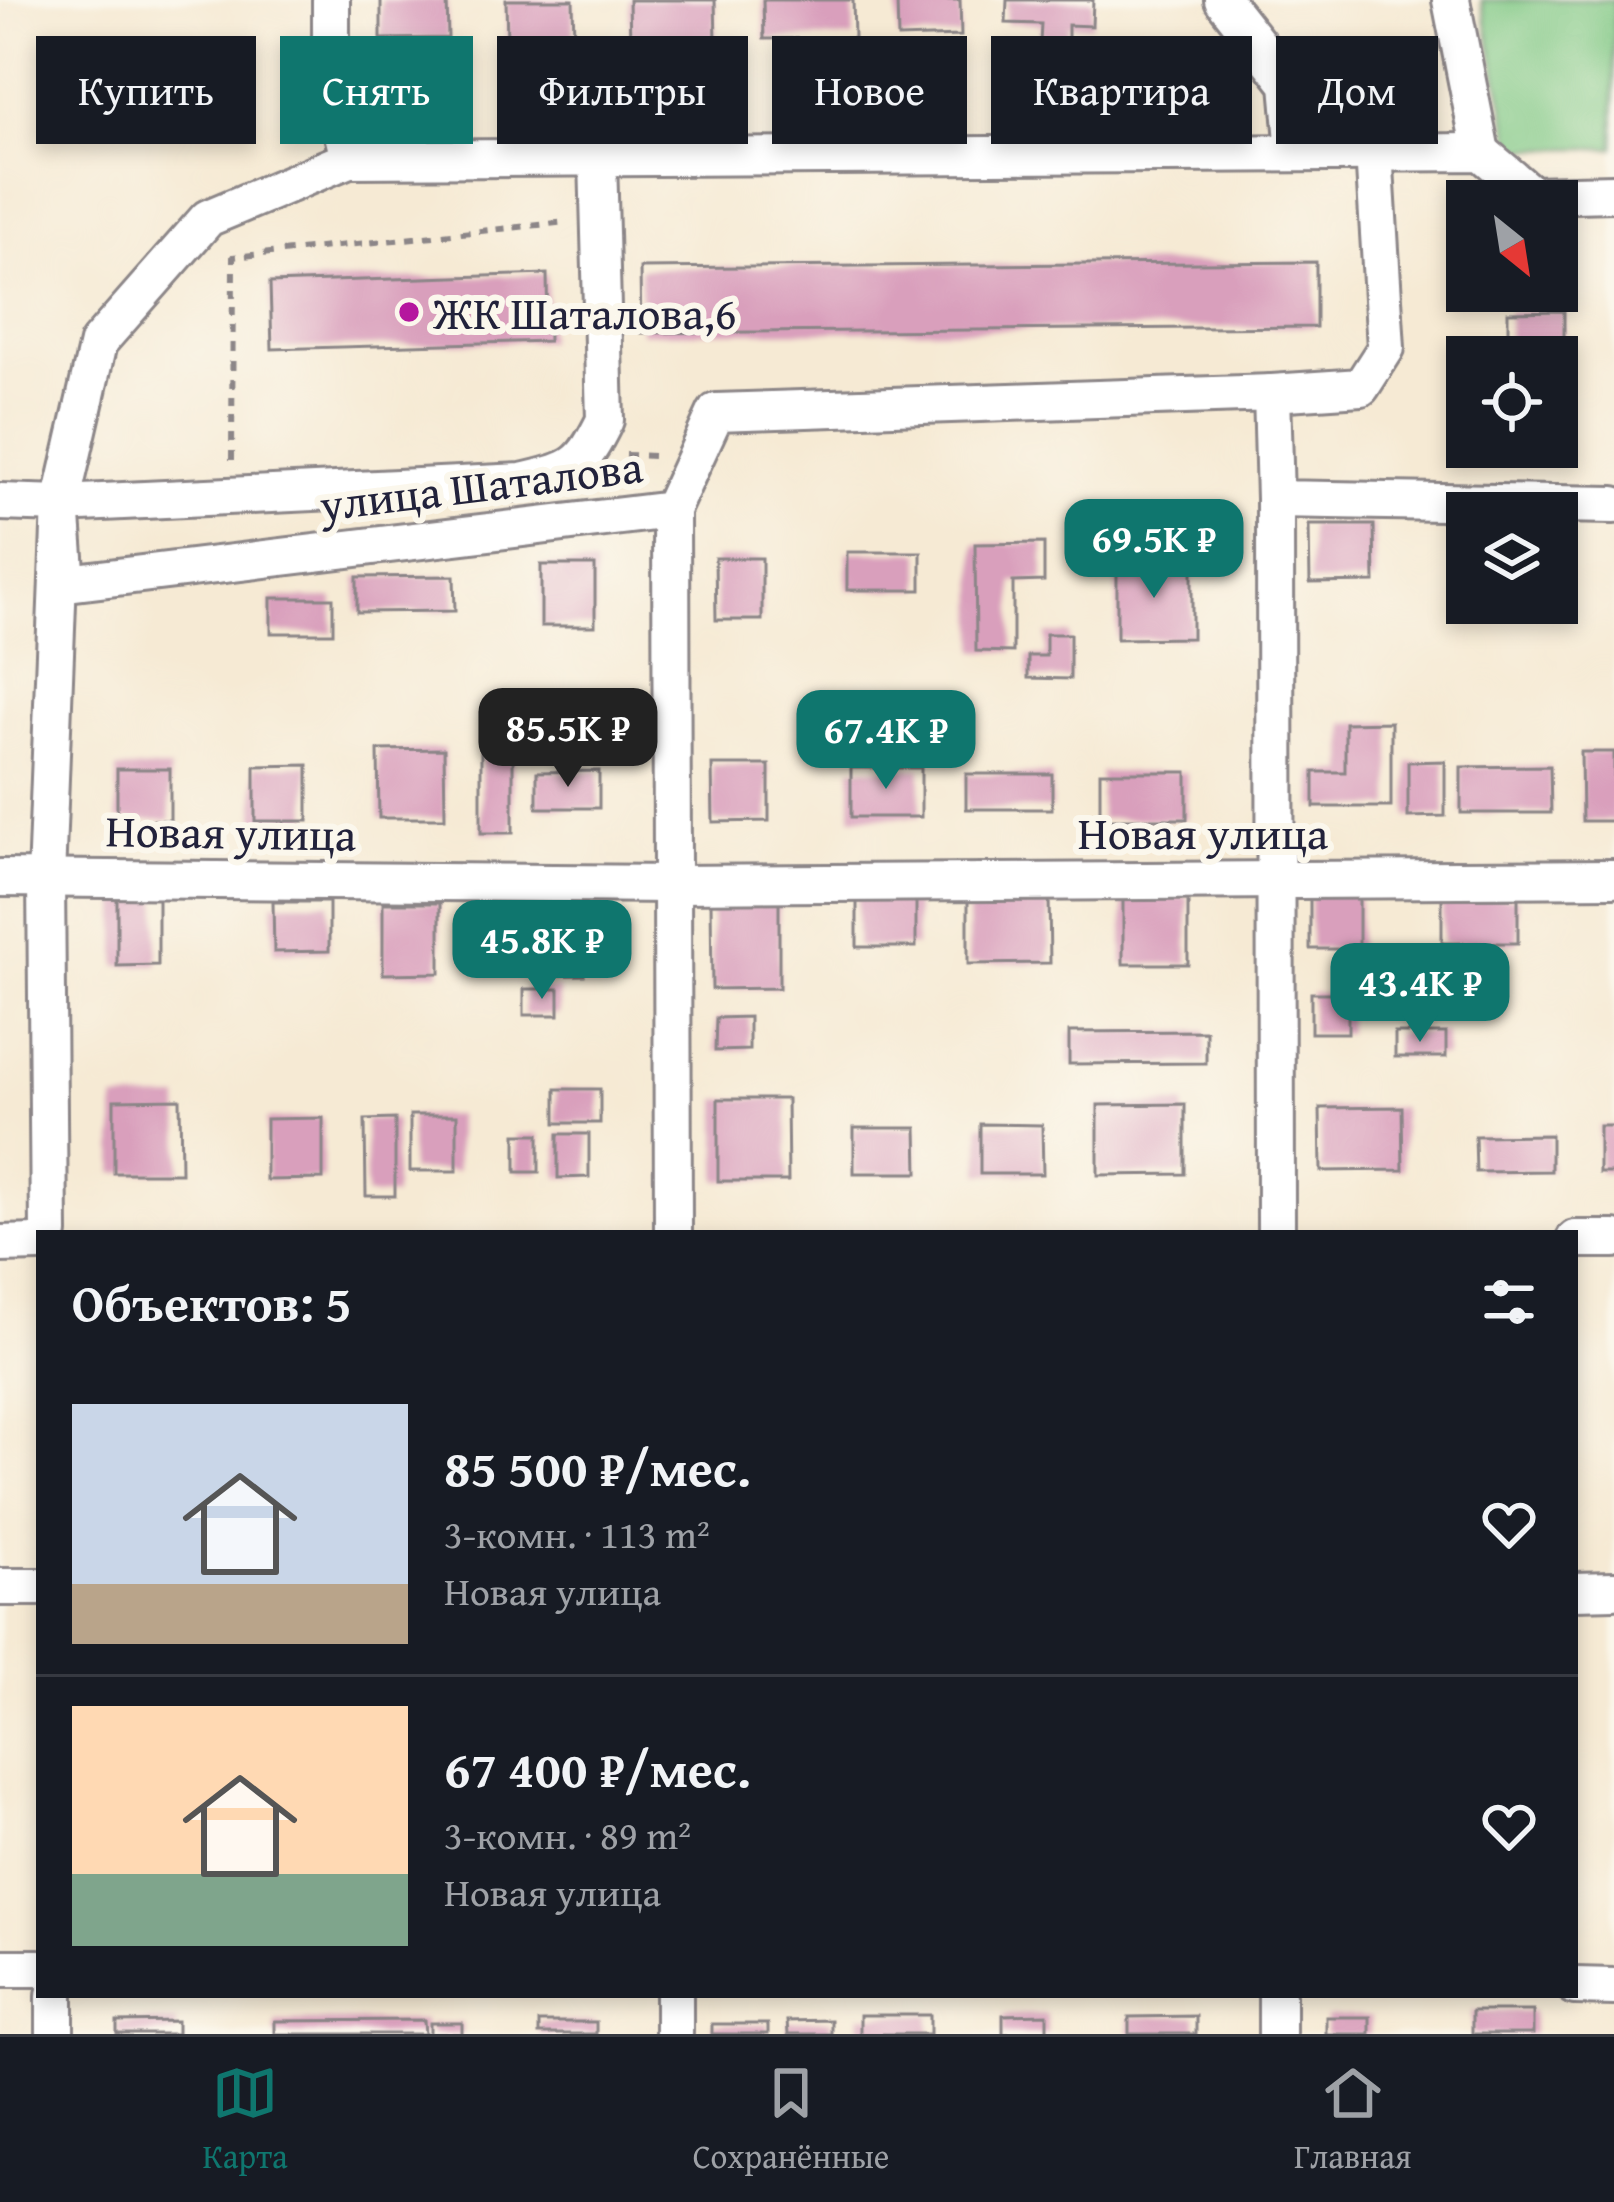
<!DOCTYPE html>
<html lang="ru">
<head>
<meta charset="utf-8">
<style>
	:root { --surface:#171b24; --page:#242831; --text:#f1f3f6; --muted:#9ea1a6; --line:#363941; --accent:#0f766e }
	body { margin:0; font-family:"Gentium Book Plus",serif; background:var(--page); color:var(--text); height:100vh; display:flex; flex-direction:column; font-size:45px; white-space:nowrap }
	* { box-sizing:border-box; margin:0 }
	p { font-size:39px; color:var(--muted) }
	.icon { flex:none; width:66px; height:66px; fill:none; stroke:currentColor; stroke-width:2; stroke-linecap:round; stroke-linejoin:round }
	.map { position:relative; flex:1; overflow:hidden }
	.panel { position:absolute; left:36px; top:1230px; width:1542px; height:768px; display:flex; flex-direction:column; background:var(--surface); border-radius:0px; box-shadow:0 6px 18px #0003 }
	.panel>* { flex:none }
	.guide { position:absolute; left:36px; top:36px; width:1542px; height:108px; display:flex; gap:24px }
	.needle { width:78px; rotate:150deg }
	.fabs { position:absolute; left:1446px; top:180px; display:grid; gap:24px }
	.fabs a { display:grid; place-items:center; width:132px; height:132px; border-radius:0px; background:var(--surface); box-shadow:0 6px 18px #0003; font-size:60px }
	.price { position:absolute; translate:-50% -102px; padding:0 27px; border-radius:24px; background:var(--accent); color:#fff; font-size:39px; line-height:78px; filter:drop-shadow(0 3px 6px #0008) }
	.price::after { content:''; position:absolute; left:50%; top:72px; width:36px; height:27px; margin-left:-18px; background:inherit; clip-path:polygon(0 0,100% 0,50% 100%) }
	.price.current { background:#222; color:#fff }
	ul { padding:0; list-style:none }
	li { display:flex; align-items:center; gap:36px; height:300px; padding:0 36px }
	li+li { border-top:3px solid var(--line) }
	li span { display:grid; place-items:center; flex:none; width:336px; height:240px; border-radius:0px; color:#555 }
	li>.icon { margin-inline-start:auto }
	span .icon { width:144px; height:144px; fill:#fffc; stroke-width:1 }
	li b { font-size:51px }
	h2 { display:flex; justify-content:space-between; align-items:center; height:144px; padding:0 36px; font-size:51px }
	.tag { padding:0 42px; border-radius:0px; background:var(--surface); box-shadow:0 6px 18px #0003; font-size:42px; line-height:108px }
	.tag.current { background:var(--accent); color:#fff }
	.menu { display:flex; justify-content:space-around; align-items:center; height:168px; border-top:3px solid var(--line); background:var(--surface); font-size:33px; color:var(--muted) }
	.menu a { display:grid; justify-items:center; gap:6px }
	.menu .current { color:var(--accent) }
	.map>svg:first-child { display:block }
	.green { fill:#7ec783; stroke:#50745f; stroke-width:3 }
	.building { fill:#d99fbc }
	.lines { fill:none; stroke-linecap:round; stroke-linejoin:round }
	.minor-casing { stroke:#8c8688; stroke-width:42 }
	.path { stroke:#8c8688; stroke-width:6; stroke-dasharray:9 9; stroke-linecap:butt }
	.minor { stroke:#fff; stroke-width:36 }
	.poi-dot { fill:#b5179e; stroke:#fbf7ec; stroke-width:4.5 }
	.labels { text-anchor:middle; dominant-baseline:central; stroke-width:12; stroke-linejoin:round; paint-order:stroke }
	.poi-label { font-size:45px; fill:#22223b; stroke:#fbf7ec; text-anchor:start }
	.street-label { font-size:45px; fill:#22223b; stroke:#fbf7ec }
</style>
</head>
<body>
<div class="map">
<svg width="1614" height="2034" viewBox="0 0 1614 2034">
	<rect width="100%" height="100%" fill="#fbf7ec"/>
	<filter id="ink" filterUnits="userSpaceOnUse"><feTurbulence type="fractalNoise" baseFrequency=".00833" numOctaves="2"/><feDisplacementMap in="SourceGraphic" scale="24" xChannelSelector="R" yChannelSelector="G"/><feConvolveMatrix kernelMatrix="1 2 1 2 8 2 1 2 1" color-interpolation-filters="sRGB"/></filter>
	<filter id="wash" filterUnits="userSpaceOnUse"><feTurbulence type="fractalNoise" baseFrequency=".004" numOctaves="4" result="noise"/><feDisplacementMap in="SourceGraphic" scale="48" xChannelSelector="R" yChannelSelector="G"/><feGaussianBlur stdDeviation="2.7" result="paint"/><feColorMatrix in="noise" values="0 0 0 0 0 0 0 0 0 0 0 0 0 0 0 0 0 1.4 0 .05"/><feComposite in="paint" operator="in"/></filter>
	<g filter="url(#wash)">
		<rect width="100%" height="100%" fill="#f6ead4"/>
		<polygon class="green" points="1481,0 1614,0 1614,148 1513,149"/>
		<g id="blocks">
			<g class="building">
				<polygon points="381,0 447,0 448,38 381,39"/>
				<polygon points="506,0 573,0 574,41 507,41"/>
				<polygon points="629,0 715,0 716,41 630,42"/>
				<polygon points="763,0 853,0 854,38 764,39"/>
				<polygon points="897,0 960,0 961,36 898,38"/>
				<polygon points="1007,0 1093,0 1092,26 1068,25 1068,44 1040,43 1041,24 1006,23"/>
				<polygon points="1316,262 1316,327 641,333 640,268"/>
				<polygon points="547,274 548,341 272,349 270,283"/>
				<polygon points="1564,311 1564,382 1557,382 1557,357 1508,357 1508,312"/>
				<polygon points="1309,525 1374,525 1375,582 1310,583"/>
				<polygon points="1044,543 1044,581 1013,582 1013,652 976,651 975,544"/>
				<rect x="847" y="552" width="74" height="38"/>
				<polygon points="715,558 762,558 762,620 716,620"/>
				<polygon points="1117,564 1192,564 1192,638 1117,639"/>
				<rect x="541" y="565" width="54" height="61"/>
				<polygon points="454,576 455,611 357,612 357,577"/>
				<rect x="271" y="598" width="62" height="35"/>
				<polygon points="1046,634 1070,634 1070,679 1028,678 1028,656 1046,656"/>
				<polygon points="1391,722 1391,807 1314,807 1314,772 1345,772 1345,723"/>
				<polygon points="444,749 445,818 379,818 378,750"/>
				<rect x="481" y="752" width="32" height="81"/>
				<polygon points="1581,752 1614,752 1614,821 1582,821"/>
				<polygon points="1445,761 1445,816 1408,817 1408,762"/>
				<polygon points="308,765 308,821 255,821 255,766"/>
				<polygon points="712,765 769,765 769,821 713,822"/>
				<polygon points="1550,766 1551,813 1461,813 1461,767"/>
				<rect x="851" y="768" width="70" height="49"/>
				<rect x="117" y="769" width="53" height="51"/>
				<polygon points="599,771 599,808 537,808 537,772"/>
				<rect x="1100" y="772" width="87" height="47"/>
				<rect x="966" y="774" width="86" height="35"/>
				<rect x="1310" y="890" width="49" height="59"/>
				<rect x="857" y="892" width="59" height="55"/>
				<polygon points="117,896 158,896 158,965 117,966"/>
				<polygon points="1049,896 1050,963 968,964 968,897"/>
				<rect x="1123" y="897" width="65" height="67"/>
				<rect x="1442" y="898" width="76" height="45"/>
				<polygon points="583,901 584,975 528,976 527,902"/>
				<polygon points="711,901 779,901 779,988 712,989"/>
				<polygon points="273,902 329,902 329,951 274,952"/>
				<polygon points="383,903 440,903 440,973 383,974"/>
				<rect x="524" y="989" width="35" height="26"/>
				<rect x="1311" y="993" width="37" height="40"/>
				<polygon points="749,1017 749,1050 715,1051 716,1018"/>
				<polygon points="1206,1031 1206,1063 1069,1064 1069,1032"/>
				<rect x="1395" y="1033" width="51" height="24"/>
				<rect x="556" y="1089" width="44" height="34"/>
				<polygon points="180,1099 181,1173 114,1173 114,1100"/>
				<polygon points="718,1099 787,1099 788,1181 718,1181"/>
				<polygon points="1185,1104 1185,1174 1098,1175 1098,1105"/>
				<polygon points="1402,1107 1403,1170 1321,1171 1320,1108"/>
				<rect x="410" y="1115" width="47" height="56"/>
				<polygon points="323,1118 323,1179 266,1180 266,1119"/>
				<polygon points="395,1119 395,1196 366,1196 365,1120"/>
				<polygon points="980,1124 1042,1125 1043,1174 980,1174"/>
				<rect x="1599" y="1126" width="15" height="47"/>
				<polygon points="854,1128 917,1128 918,1173 854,1173"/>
				<rect x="516" y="1134" width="23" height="38"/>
				<polygon points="558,1134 589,1134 589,1177 558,1178"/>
				<polygon points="1551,1135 1551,1171 1476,1172 1475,1136"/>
				<rect x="1472" y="2011" width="61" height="23"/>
				<polygon points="1047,2014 1047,2034 1003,2034 1003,2015"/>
				<rect x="860" y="2015" width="70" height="19"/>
				<polygon points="1196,2016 1196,2034 1129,2034 1129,2017"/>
				<rect x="1326" y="2017" width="44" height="17"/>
				<polygon points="424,2020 425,2034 275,2034 275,2021"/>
				<polygon points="831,2020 831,2034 788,2034 787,2021"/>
				<polygon points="177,2021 177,2034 117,2034 117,2022"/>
				<rect x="539" y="2022" width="57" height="12"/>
				<rect x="430" y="2023" width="32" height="11"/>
				<rect x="712" y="2024" width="56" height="10"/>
			</g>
		</g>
	</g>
	<g filter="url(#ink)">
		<use href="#blocks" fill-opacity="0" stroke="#8c8688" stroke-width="3"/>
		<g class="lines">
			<defs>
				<g id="minor">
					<polyline points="331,0 331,85 349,159"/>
					<polyline points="1223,0 1289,84 1295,152"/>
					<polyline points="1451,0 1481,152"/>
					<polyline points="1272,393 1361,387 1386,348 1374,151"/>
					<polyline points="1275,499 1276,1233"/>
					<polyline points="0,502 61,504 67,583 671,510 716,412 1272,393 1275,499 1614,505"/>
					<path d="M61 504 522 482C574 469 581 469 605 420L598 158"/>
					<polyline points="671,510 673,1233"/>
					<polyline points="0,878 672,884 1614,878"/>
					<polyline points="49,1233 46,878 61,504 98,343 208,218 349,159 1481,152 1532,195 1614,193"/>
					<polyline points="1575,1239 1614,1239"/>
					<polyline points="0,1244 39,1243"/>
					<polyline points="0,1587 39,1587"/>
					<polyline points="1575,1591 1614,1590"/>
					<polyline points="0,1968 39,1968"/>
					<polyline points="1575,1986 1614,1987"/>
					<polyline points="55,1995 55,2034"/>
					<polyline points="674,1995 674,2034"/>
					<polyline points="1277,1995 1277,2034"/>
				</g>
			</defs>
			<use href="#minor" class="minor-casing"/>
			<g class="path">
				<polyline points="626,455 655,456"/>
				<polyline points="232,460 233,257 567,222"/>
			</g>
			<use href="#minor" class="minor"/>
		</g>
	</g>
	<circle class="poi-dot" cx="409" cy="312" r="12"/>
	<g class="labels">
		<g class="poi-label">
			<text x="433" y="312">ЖК Шаталова,6</text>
		</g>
		<g class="street-label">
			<text transform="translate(481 485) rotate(-7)">улица Шаталова</text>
			<text transform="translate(231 832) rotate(1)">Новая улица</text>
			<text x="1203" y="832">Новая улица</text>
		</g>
	</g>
</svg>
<div class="fabs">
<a><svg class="needle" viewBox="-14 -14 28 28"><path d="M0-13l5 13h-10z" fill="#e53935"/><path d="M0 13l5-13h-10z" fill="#9ea1a6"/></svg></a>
<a><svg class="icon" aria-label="locate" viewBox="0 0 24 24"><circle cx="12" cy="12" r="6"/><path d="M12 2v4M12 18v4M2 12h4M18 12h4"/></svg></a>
<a><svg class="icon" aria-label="layers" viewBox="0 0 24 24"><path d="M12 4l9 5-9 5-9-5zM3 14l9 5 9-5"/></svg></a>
</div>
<b class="price" style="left:1154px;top:601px">69.5K ₽</b>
<b class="price current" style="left:568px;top:790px">85.5K ₽</b>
<b class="price" style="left:886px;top:792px">67.4K ₽</b>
<b class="price" style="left:542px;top:1002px">45.8K ₽</b>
<b class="price" style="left:1420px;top:1045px">43.4K ₽</b>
<div class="guide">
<a class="tag">Купить</a>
<a class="tag current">Снять</a>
<a class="tag">Фильтры</a>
<a class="tag">Новое</a>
<a class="tag">Квартира</a>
<a class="tag">Дом</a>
</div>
<section class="panel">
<h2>Объектов: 5<svg class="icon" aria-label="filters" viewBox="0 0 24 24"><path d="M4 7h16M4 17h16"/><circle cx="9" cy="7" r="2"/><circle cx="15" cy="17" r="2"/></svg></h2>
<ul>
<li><span style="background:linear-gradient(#c9d6e8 75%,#b9a48a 0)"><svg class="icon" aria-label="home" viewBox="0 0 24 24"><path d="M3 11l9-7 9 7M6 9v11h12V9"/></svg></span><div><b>85 500 ₽/мес.</b><p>3-комн. · 113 m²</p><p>Новая улица</p></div><svg class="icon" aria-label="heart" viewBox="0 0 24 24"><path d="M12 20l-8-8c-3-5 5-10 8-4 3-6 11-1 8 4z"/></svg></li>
<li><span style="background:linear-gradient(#ffd9b3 70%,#7fa58c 0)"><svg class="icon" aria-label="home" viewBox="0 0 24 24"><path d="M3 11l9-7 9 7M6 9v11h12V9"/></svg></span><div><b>67 400 ₽/мес.</b><p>3-комн. · 89 m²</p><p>Новая улица</p></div><svg class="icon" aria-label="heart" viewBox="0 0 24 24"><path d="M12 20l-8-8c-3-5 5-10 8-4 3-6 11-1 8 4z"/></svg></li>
</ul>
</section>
</div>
<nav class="menu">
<a class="current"><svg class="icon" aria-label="map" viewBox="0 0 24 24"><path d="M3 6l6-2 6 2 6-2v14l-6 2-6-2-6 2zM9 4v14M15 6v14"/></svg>Карта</a>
<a><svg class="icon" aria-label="saved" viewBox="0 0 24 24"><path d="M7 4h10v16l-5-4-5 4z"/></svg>Сохранённые</a>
<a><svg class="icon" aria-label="home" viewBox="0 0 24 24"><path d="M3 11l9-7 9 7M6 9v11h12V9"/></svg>Главная</a>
</nav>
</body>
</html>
